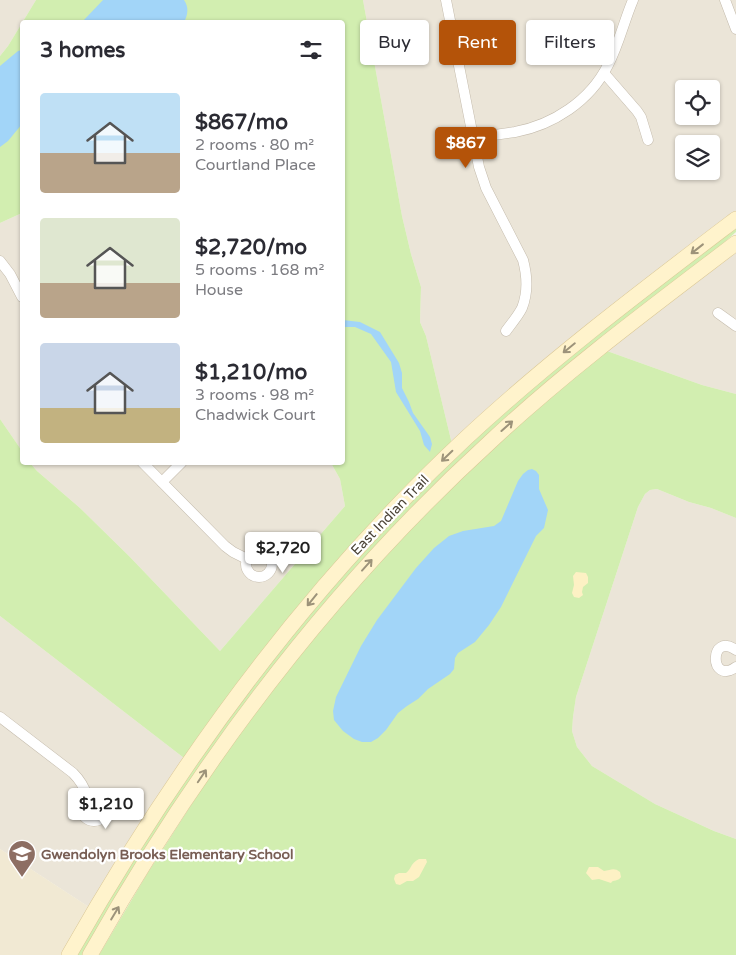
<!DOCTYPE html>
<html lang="en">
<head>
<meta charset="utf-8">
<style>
	:root { --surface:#fff; --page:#f2f2f3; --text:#2b2b33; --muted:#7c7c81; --accent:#b45309 }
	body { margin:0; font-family:"Varela Round",sans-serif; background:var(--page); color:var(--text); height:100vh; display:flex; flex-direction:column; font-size:19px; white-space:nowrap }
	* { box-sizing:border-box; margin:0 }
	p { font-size:16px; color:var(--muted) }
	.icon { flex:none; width:28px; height:28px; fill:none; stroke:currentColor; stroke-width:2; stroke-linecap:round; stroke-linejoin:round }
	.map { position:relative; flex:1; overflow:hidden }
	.details { position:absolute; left:20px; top:20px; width:325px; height:445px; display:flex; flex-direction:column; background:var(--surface); border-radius:5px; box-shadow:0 1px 4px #0004 }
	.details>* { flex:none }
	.top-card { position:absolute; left:360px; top:20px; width:300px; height:45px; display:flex; gap:10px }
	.controls { position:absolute; left:675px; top:80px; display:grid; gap:10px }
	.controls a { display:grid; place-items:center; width:45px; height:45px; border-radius:5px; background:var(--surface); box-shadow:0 1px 4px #0004; font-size:25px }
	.price { position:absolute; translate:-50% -42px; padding:0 11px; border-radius:5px; background:#fff; color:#222; font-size:16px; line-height:32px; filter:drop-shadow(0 1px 2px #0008) }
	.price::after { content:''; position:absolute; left:50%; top:30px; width:15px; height:11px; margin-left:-8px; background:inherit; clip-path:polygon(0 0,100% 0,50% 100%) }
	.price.selected { background:var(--accent); color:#fff }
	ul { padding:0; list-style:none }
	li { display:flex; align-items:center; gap:15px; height:125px; padding:0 20px }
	li span { display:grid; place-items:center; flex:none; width:140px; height:100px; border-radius:5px; color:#555 }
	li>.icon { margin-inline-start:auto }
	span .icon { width:60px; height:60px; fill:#fffc; stroke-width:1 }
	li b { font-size:21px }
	h2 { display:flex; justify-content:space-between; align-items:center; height:60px; padding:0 20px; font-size:21px }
	.tag { padding:0 18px; border-radius:5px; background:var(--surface); box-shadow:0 1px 4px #0004; font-size:18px; line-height:45px }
	.tag.selected { background:var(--accent); color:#fff }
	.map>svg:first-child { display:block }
	.residential { fill:#ebe5d8; fill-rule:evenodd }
	.education { fill:#f1e9d3 }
	.green { fill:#d2eeb0 }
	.sand { fill:#fdf1c4 }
	.water { fill:#a2d5f8 }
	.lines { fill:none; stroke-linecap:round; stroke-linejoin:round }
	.minor-casing { stroke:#c4bbac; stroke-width:11 }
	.secondary-casing { stroke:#dbc896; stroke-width:16 }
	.minor { stroke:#fff; stroke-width:10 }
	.secondary { stroke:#fff3cc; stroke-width:15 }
	.oneway { stroke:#9d937a }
	.labels { text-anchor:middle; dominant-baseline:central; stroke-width:4.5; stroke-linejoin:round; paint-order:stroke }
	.street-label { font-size:14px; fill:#4c4437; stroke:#fff }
	.education-label { font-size:14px; font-weight:bold; fill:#785e54; stroke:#fff; text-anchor:start }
</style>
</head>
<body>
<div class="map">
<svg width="736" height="955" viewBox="0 0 736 955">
	<rect width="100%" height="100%" fill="#f7f3eb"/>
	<g class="residential">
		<polygon points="0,0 36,0 8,46 0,56"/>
		<path d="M363 0H736V211L641 284 452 444 426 336 420 322 421 287 411 254 402 216ZM684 89H711V116H684ZM684 144H711V171H684Z"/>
		<polygon points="22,213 22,451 0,419 0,223"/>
		<polygon points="736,251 736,394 702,385 607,351"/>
		<polygon points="30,463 331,463 340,479 345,506 220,651 129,556 80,508 37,471"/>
		<polygon points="657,489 689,502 711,508 736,518 736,839 714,831 655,804 592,766 577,747 572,731 573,717 576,697 638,507 645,494 650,490"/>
		<polygon points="0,616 184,758 89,907 0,849"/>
	</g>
	<polygon class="education" points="0,849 89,907 63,955 0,955"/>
	<g class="green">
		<polygon points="36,0 363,0 402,216 411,254 421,287 420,322 426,336 452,444 184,758 0,616 0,419 22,451 22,462 30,463 37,471 80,508 129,556 220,651 345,506 340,479 331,463 342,462 342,22 22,22 22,213 0,223 0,56 8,46"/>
		<polygon points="736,226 736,232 711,254 647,304 336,591 84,955 76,955 135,855 221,726 337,579 429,482 536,383"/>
		<polygon points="607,351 702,385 736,394 736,518 711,508 689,502 657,489 650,490 645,494 638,507 576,697 573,717 572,731 577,747 592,766 655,804 714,831 736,839 736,955 99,955 147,874 209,777 296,656 402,535 460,478 562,386"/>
	</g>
	<g class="sand">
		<polygon points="576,572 586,573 588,577 588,583 583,587 582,592 583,595 579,598 574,597 572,593 574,585 573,576"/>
		<path d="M419 859H426L427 862 419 877 413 881H407L400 885 396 884 394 879 395 875 399 873H406C412 868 410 864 419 859Z"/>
		<path d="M589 867H598L604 871C611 870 614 867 620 872L621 877C618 882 613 879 611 883L599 879 592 880 586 873Z"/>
	</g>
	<g class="water">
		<path d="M103 0H184C189 7 188 15 184 22H82Z"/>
		<polygon points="22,50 22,124 8,141 0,147 0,66 18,51"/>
		<polygon points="343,320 360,322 380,332 399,363 402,373 402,388 409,402 413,413 430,437 432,444 430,452 424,445 420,431 396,392 391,362 371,334 355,327 343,327"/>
		<polygon points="532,469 536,471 539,475 539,489 548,510 544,528 536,536 501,607 489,625 475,642 458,653 455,658 454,669 450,674 428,689 418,699 407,706 398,713 386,730 378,738 371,742 362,742 354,739 343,731 334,720 333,711 336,697 361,646 377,620 416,568 434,548 449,536 463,531 494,526 501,521 518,481 523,474 528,470"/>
	</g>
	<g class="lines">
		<defs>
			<g id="minor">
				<path d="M446 0 479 167 486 188 523 260C527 275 528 293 522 308 518 316 511 324 506 331"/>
				<polyline points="725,0 736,29"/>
				<polyline points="604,73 637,111 641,117 648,140"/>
				<path d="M473 138C487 136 501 134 515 132 553 125 590 101 608 65 619 44 624 21 633 0"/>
				<polyline points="0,261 10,274 22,297"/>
				<polyline points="718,313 736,326"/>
				<polyline points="142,462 225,546 233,552 247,559"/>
				<polyline points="162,482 182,462"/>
				<circle cx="259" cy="564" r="13"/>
				<path d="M736 650C709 631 709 686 736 667"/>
				<path d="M0 717 73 773C80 780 84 786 87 796"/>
				<circle cx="94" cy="808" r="13"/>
			</g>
			<g id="secondary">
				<path d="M69 955C177 764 305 588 466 438 551 359 644 289 736 219"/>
				<path d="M90 955C197 765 329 589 490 442 567 370 652 307 736 243"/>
			</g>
		</defs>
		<use href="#minor" class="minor-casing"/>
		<use href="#secondary" class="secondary-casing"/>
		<use href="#minor" class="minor"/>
		<use href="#secondary" class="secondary"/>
	</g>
	<defs><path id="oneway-shaft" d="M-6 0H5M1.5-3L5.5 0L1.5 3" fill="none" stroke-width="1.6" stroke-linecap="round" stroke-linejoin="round" transform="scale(1.25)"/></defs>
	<g class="oneway">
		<use href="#oneway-shaft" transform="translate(697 249) rotate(142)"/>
		<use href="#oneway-shaft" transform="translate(569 348) rotate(141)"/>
		<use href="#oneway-shaft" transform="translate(507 426) rotate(-42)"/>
		<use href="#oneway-shaft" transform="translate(447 456) rotate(136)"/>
		<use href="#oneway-shaft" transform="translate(367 565) rotate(-48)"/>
		<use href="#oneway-shaft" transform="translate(312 600) rotate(129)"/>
		<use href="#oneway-shaft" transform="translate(202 776) rotate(-56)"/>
		<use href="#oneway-shaft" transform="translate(115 913) rotate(-59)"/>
	</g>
	<defs>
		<symbol id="school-pin" viewBox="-11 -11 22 30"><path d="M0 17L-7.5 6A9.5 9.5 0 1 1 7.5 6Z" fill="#8d6e63" stroke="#fff"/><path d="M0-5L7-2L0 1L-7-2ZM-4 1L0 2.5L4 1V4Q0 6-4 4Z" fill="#fff"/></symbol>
	</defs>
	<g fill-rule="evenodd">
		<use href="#school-pin" x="6" y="838" width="32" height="43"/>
	</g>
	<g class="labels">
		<g class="street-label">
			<text transform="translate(390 515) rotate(-46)">East Indian Trail</text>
		</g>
		<g class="education-label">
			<text x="41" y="854">Gwendolyn Brooks Elementary School</text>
		</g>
	</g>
</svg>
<div class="controls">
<a><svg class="icon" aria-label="locate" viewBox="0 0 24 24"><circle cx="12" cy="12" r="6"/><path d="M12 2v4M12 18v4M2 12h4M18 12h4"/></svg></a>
<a><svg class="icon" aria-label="layers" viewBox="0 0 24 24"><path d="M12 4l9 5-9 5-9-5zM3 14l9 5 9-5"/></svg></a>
</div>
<b class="price selected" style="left:466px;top:169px">$867</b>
<b class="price" style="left:283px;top:574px">$2,720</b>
<b class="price" style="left:106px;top:830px">$1,210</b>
<div class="top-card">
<a class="tag">Buy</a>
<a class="tag selected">Rent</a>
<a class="tag">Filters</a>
</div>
<section class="details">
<h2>3 homes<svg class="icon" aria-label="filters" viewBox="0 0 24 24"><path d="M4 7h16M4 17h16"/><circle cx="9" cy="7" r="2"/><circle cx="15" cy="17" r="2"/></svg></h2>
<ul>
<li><span style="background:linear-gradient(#bfe0f5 60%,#b9a48a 0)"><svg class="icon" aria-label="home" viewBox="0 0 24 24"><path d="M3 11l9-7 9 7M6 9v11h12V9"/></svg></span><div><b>$867/mo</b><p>2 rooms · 80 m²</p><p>Courtland Place</p></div></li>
<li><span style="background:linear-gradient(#dfe7d0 65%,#b9a48a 0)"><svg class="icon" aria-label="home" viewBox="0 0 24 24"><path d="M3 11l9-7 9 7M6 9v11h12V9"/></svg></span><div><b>$2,720/mo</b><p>5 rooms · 168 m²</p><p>House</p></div></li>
<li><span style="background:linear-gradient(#c9d6e8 65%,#c2b280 0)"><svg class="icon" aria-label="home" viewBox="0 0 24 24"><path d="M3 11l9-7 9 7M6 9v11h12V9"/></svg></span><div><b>$1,210/mo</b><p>3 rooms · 98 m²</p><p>Chadwick Court</p></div></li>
</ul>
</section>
</div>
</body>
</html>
